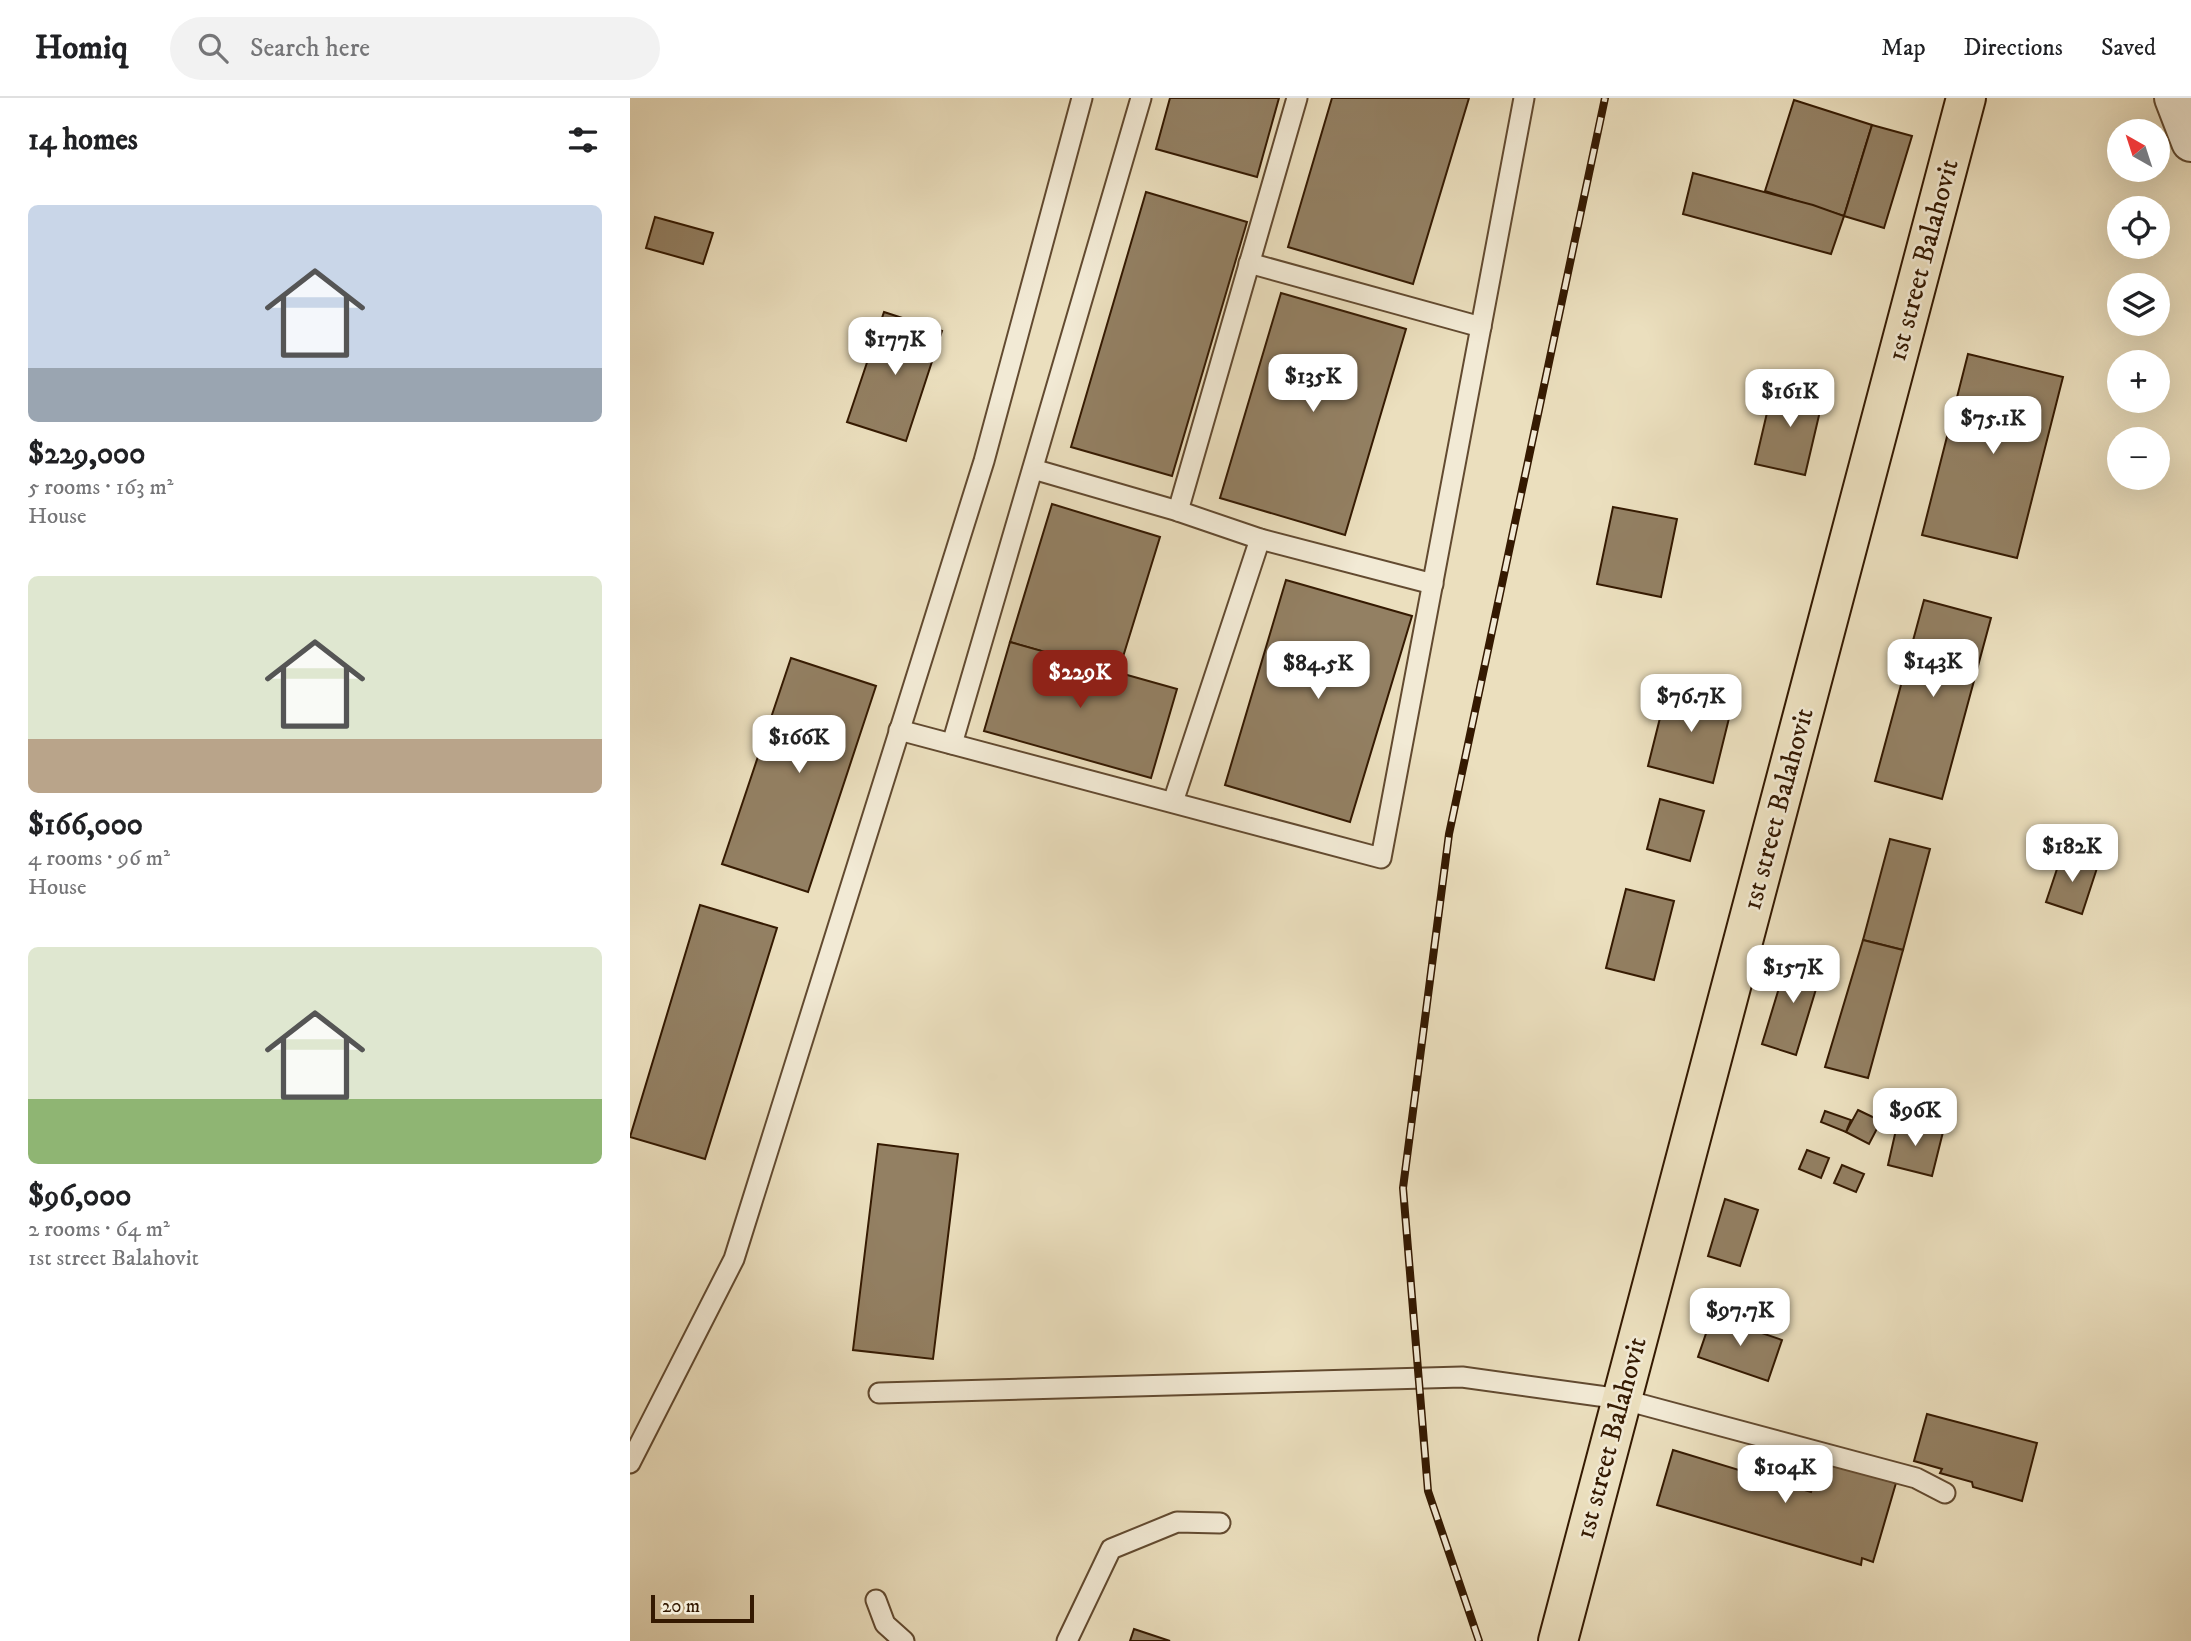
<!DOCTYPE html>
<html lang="en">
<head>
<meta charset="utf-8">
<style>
	:root { --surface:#fff; --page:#f2f2f2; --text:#202124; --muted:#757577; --line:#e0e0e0; --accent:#8f2418 }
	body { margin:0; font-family:"IM FELL DW Pica",serif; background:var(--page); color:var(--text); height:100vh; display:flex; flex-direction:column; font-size:26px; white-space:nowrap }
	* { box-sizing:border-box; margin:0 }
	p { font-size:23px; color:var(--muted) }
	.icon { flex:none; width:38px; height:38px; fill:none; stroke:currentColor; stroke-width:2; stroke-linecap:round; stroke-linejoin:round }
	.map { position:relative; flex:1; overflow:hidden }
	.side { display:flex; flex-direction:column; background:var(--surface); width:630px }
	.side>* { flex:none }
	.needle { width:46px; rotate:321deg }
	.fabs { position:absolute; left:1477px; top:21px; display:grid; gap:14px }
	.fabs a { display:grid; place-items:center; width:63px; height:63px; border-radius:50%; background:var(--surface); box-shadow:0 7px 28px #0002; font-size:35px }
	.scale { position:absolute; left:21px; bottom:18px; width:103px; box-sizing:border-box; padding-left:7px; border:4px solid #341901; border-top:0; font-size:19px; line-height:24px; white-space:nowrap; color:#341901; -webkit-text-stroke:5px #f2ead5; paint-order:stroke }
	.price { position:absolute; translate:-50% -60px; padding:0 16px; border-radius:14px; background:#fff; color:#222; font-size:23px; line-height:46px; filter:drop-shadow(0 2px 4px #0008) }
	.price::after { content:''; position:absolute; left:50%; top:42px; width:21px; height:16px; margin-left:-10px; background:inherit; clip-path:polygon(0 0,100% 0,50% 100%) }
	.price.active { background:var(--accent); color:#fff }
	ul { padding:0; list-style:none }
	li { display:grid; align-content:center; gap:14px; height:371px; padding:0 28px }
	li span { display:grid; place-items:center; height:217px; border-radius:10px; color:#555 }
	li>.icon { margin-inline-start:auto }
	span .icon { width:126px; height:126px; fill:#fffc; stroke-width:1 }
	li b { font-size:30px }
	h2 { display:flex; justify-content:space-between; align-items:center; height:84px; padding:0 28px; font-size:30px }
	header { display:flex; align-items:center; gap:42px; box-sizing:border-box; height:98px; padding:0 35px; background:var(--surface); border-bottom:2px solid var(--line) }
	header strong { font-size:33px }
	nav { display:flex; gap:38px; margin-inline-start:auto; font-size:24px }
	.search { width:490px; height:63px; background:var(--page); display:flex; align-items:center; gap:18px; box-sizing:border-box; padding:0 24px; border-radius:38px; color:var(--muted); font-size:26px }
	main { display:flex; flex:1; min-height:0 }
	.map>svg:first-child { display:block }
	.building { fill:#938063; stroke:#341901; stroke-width:2 }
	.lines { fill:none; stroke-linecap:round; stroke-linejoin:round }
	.service-casing { stroke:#624a30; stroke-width:23 }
	.tertiary-casing { stroke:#624a30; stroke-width:42 }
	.primary-casing { stroke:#341901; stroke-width:42 }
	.service { stroke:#f2ead5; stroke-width:19 }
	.tertiary { stroke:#f2ead5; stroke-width:38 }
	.primary { stroke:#ebdfbe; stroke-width:38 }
	.rail-casing { stroke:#341901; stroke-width:8 }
	.rail { stroke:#f2ead5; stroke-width:5; stroke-dasharray:16; stroke-linecap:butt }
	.labels { text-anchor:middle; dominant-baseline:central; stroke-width:5; stroke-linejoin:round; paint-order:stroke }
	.street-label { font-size:28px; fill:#341901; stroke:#f2ead5 }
</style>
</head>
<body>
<header>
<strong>Homiq</strong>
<div class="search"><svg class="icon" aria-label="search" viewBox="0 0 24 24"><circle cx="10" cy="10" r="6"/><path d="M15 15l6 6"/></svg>Search here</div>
<nav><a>Map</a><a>Directions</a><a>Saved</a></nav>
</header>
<main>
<section class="side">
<h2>14 homes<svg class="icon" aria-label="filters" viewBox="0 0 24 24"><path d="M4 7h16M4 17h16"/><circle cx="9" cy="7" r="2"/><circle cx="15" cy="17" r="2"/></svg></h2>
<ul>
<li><span style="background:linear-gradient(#c9d6e8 75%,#9aa5b1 0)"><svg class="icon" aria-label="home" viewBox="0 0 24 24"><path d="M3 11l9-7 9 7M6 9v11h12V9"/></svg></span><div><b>$229,000</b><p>5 rooms · 163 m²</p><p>House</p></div></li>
<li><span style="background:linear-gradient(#dfe7d0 75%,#b9a48a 0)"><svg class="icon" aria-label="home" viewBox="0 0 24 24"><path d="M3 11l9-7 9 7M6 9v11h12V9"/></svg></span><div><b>$166,000</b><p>4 rooms · 96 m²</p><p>House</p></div></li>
<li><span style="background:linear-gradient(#dfe7d0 70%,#8fb573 0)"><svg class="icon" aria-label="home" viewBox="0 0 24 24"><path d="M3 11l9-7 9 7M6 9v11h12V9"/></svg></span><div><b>$96,000</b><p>2 rooms · 64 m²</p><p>1st street Balahovit</p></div></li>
</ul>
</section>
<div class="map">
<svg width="1561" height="1543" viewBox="0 0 1561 1543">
	<rect width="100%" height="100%" fill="#ebdfbe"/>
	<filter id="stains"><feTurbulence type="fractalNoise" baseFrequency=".00286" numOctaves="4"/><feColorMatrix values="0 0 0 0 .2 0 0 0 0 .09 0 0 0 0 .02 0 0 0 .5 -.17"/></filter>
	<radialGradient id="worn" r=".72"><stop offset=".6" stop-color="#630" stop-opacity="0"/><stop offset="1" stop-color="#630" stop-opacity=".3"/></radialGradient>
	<g class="building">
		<polygon points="540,0 649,0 627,79 526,51"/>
		<polygon points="702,0 839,0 783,186 658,149"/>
		<polygon points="1164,2 1242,27 1214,118 1135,93"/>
		<polygon points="1242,27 1282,38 1254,130 1214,118"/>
		<polygon points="1063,75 1183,107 1214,118 1201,156 1053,116"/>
		<polygon points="516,94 617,124 542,378 441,349"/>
		<polygon points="25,119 83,135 73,166 16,150"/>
		<polygon points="651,195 776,231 715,437 590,400"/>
		<polygon points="254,214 312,233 276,343 217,324"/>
		<polygon points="1338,256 1433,279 1387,460 1292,437"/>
		<polygon points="1144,285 1194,296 1175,377 1125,366"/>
		<polygon points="422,406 530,439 488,575 380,544"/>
		<polygon points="983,409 1047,421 1031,499 967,486"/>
		<polygon points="656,482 782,518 720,724 595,687"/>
		<polygon points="1294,502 1361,520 1312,701 1245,683"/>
		<polygon points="380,544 547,591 521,680 354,633"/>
		<polygon points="161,560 246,588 178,794 92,766"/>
		<polygon points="1038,588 1103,604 1083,685 1018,668"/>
		<polygon points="1030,701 1074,713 1060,763 1017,751"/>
		<polygon points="1260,741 1300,751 1273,852 1233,842"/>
		<polygon points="1432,756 1468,767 1452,816 1416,804"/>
		<polygon points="996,791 1044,803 1024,882 976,870"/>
		<polygon points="70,807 147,830 75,1061 0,1039"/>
		<polygon points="1233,842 1273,852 1238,980 1195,969"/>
		<polygon points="1159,857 1193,868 1166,957 1132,946"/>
		<polygon points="1228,1012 1251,1023 1239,1046 1216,1034"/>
		<polygon points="1195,1013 1221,1022 1216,1034 1191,1024"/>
		<polygon points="1268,1023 1313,1034 1302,1078 1258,1067"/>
		<polygon points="248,1046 328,1056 303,1261 223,1252"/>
		<polygon points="1177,1052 1199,1060 1191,1080 1169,1071"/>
		<polygon points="1212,1067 1234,1076 1226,1094 1204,1085"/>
		<polygon points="1095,1101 1128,1112 1110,1168 1078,1158"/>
		<polygon points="1082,1218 1152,1242 1138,1283 1068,1259"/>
		<polygon points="1297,1316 1407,1345 1392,1403 1343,1389 1342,1384 1310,1375 1312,1371 1284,1363"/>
		<polygon points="1043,1352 1181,1394 1190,1363 1266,1385 1243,1464 1232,1460 1231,1467 1027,1407"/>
		<polygon points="504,1531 540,1543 500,1543"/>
	</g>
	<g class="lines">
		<defs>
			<g id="service">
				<polyline points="619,165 851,229"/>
				<polyline points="403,371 548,413 630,441 803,486"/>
				<polyline points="548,413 667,0"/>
				<polyline points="269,632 751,760 894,0"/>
				<polyline points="322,646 511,0"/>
				<polyline points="543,704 630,441"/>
				<polyline points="249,1295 832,1279 991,1301 1286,1380 1315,1395"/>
				<polyline points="0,1365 104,1161 354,363 452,0"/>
				<polyline points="246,1502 255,1526 274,1543"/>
				<polyline points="437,1543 481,1451 547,1424 590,1425"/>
			</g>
			<polyline id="tertiary" points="1544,0 1561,44"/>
			<polyline id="primary" points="928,1543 1336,0"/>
		</defs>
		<use href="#service" class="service-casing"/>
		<use href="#tertiary" class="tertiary-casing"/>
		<use href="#primary" class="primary-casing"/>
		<use href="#service" class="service"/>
		<use href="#tertiary" class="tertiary"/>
		<use href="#primary" class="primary"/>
		<defs>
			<polyline id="rail" points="849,1543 798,1393 773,1090 819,736 975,0"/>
		</defs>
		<use href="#rail" class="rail-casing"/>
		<use href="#rail" class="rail"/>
	</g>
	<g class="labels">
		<g class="street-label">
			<text transform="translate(1293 162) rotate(-75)">1st street Balahovit</text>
			<text transform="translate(1148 711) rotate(-75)">1st street Balahovit</text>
			<text transform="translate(981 1340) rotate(-75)">1st street Balahovit</text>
		</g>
	</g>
	<rect width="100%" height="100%" filter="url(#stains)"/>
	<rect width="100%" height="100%" fill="url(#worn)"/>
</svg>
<div class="fabs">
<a><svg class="needle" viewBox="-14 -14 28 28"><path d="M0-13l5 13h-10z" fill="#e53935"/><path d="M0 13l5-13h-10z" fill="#757577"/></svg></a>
<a><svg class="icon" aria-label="locate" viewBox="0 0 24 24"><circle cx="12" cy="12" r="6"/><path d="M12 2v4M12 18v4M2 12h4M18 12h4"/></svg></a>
<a><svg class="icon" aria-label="layers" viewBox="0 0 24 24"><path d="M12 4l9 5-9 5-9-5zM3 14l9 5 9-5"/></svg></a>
<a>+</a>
<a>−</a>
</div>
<div class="scale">20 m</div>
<b class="price" style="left:265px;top:279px">$177K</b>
<b class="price" style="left:683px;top:316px">$135K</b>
<b class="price" style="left:1160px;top:331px">$161K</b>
<b class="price" style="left:1363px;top:358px">$75.1K</b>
<b class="price" style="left:1303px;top:601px">$143K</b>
<b class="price" style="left:688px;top:603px">$84.5K</b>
<b class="price active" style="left:450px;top:612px">$229K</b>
<b class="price" style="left:1061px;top:636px">$76.7K</b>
<b class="price" style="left:169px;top:677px">$166K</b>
<b class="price" style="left:1442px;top:786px">$182K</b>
<b class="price" style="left:1163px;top:907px">$157K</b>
<b class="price" style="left:1285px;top:1050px">$96K</b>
<b class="price" style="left:1110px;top:1250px">$97.7K</b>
<b class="price" style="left:1155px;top:1407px">$104K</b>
</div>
</main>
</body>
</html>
